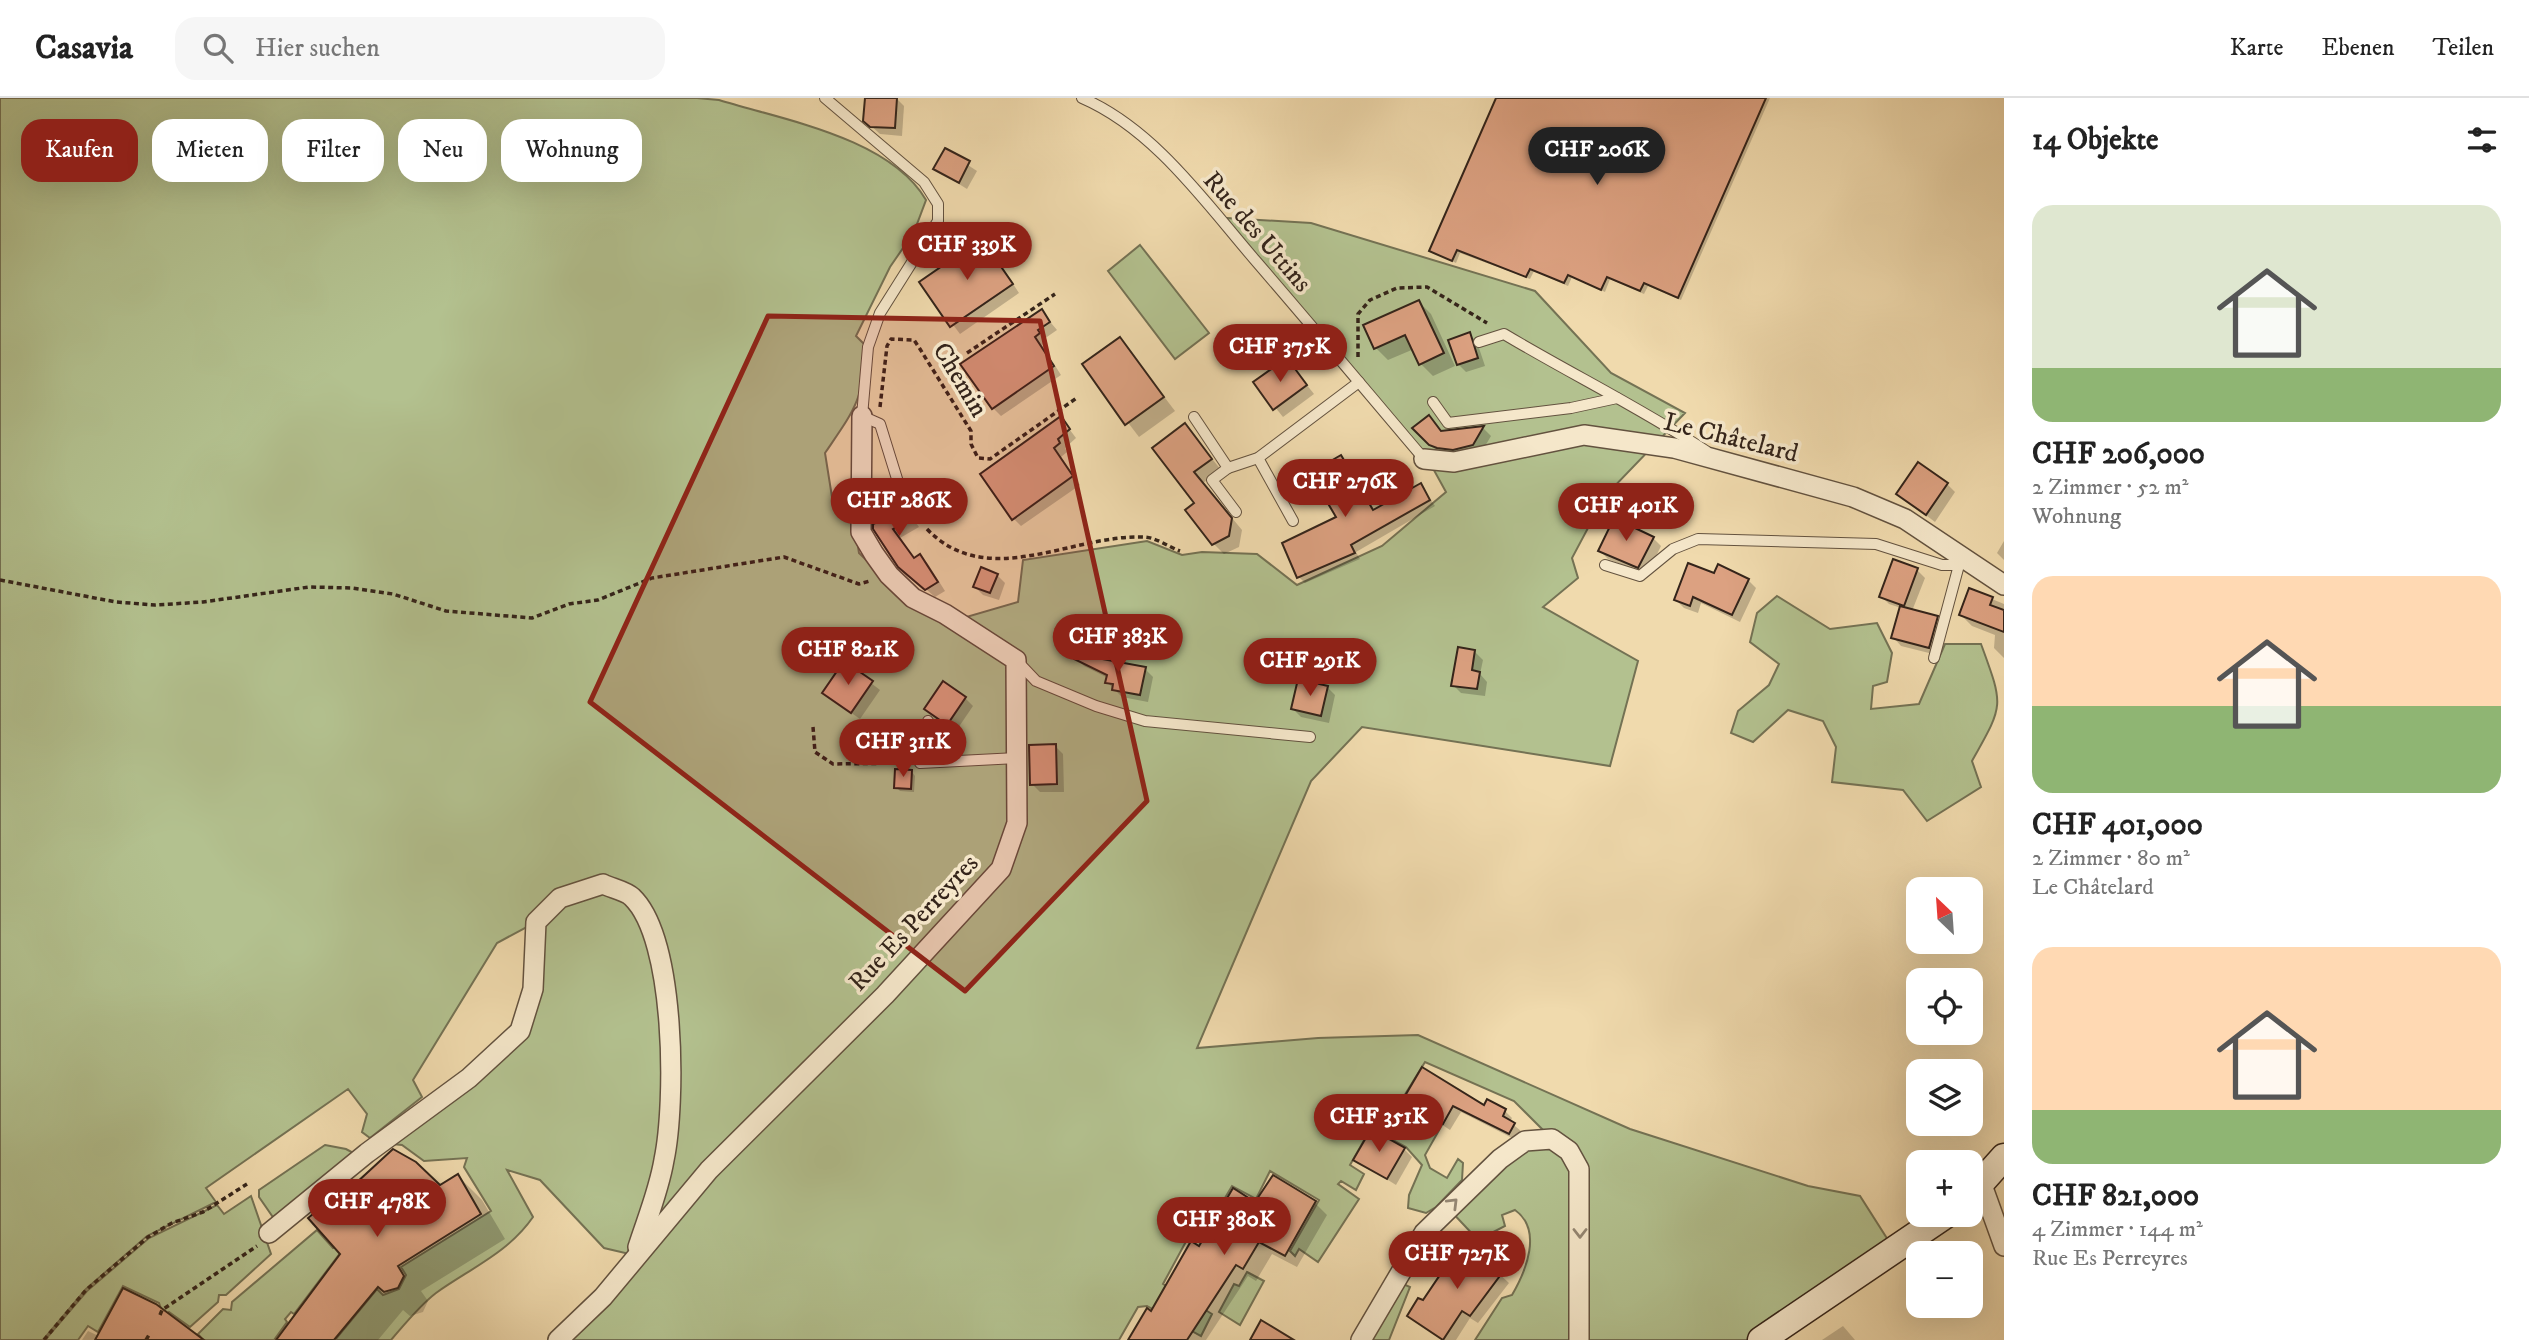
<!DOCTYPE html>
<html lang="de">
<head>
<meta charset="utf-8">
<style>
	:root { --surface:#fff; --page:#f6f6f6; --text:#222; --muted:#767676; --line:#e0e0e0; --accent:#8f2418 }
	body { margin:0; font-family:"IM FELL DW Pica",serif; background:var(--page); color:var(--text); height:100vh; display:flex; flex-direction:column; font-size:26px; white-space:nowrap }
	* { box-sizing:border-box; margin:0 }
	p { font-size:23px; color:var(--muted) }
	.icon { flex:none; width:38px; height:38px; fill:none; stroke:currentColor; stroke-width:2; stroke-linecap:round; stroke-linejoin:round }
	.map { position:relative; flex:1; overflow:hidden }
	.panel { display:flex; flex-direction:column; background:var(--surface); width:525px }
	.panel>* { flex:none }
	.top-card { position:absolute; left:21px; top:21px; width:665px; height:63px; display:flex; gap:14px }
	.needle { width:46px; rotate:335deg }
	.controls { position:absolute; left:1906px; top:779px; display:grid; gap:14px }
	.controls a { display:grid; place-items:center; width:77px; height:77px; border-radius:14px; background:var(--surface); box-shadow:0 7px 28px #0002; font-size:35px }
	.price { position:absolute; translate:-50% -60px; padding:0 16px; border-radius:24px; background:var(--accent); color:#fff; font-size:23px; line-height:46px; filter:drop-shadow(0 2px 4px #0008) }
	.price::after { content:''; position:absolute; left:50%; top:42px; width:21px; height:16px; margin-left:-10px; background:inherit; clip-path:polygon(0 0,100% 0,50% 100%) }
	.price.current { background:#222; color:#fff }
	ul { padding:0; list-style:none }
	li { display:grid; align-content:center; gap:14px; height:371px; padding:0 28px }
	li span { display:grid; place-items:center; height:217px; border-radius:21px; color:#555 }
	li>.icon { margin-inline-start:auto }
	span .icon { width:126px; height:126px; fill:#fffc; stroke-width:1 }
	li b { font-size:30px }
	h2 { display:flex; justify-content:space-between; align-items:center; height:84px; padding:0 28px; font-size:30px }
	.tag { padding:0 24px; border-radius:21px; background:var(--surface); box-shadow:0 7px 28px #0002; font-size:24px; line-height:63px }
	.tag.current { background:var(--accent); color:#fff }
	header { display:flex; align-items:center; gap:42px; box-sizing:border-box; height:98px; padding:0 35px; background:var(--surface); border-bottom:2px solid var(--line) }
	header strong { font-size:33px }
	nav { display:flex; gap:38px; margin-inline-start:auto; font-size:24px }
	.search { width:490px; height:63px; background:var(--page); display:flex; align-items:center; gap:18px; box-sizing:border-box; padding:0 24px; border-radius:21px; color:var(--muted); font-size:26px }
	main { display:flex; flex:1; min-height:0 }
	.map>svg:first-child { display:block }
	.green { fill:#b3c18f; stroke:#747254; stroke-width:2 }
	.shadow { fill:#0003 }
	.building { fill:#dca181; stroke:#34241a; stroke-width:2 }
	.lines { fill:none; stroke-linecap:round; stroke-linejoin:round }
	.lane-casing { stroke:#63523f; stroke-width:12 }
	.street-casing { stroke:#63523f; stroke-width:22 }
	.secondary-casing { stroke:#34241a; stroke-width:29 }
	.path { stroke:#34241a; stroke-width:3.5; stroke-dasharray:5 3.5; stroke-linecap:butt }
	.lane { stroke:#f5e7ca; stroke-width:10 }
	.street { stroke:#f5e7ca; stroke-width:19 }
	.secondary { stroke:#f5e7ca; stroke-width:26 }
	.oneway { stroke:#948672 }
	.marked { fill:#8f2418; fill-opacity:0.2; stroke:#8f2418; stroke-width:5; stroke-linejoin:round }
	.labels { text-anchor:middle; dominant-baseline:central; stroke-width:7; stroke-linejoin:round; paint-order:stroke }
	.street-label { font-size:26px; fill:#34241a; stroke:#f5e7ca }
</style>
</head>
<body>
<header>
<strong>Casavia</strong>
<div class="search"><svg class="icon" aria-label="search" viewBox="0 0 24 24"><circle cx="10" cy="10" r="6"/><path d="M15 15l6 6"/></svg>Hier suchen</div>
<nav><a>Karte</a><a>Ebenen</a><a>Teilen</a></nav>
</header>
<main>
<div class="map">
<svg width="2004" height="1242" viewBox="0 0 2004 1242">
	<rect width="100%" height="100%" fill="#f0daad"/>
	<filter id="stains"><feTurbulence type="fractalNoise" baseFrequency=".00286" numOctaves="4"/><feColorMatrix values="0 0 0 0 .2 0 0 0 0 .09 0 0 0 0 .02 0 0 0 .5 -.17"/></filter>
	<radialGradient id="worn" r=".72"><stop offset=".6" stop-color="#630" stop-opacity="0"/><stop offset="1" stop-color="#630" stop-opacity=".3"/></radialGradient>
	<g class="green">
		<path d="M0 0H697L719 2C784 22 890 40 926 102L914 134 890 169 856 238 866 248C863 303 855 311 825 355L832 399 853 417 859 455 896 491 946 525 1018 504 1023 462 1147 443 1182 457 1202 454 1257 456 1297 487 1382 448 1446 394 1424 354 1225 120 1311 125 1535 193 1611 275 1685 315 1605 398 1572 460 1578 480 1543 509 1638 563 1610 668 1362 629 1311 683 1197 950 1318 940 1418 937 1630 1031 1808 1088 1860 1098 1895 1153 1761 1242H1475L1502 1200 1512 1197C1526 1173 1543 1132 1515 1112L1502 1117 1505 1128 1478 1142 1448 1110 1500 1061 1551 1040 1514 1003 1425 964 1401 1003 1404 1015 1419 1025 1424 1018 1442 1027 1425 1057 1430 1070 1447 1080 1458 1061 1463 1065 1462 1082 1436 1109 1426 1115 1408 1110 1409 1097 1422 1067 1406 1049 1371 1030 1350 1067 1364 1076 1356 1092 1341 1083 1338 1086 1359 1101 1318 1164 1299 1151 1295 1158 1290 1153 1319 1102 1270 1073 1256 1101 1232 1088 1199 1144 1189 1138 1163 1186 1212 1216 1201 1238 1147 1208 1138 1209 1119 1242H563L634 1157 604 1150 540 1082 507 1072 533 1119C508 1155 471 1170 436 1195 419 1208 405 1226 391 1242H335L377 1191 383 1197 399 1191 406 1177 401 1169 491 1113 464 1069 467 1060 424 1063 402 1047 382 1045 521 934 536 824 497 845 413 982 422 999 370 1040 362 1034 367 1016 348 991 206 1090 216 1104 147 1138 86 1191 43 1242H0Z"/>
		<polygon points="1140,147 1209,235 1175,261 1108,173"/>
		<path d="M1777 498 1830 531 1877 525 1892 555 1887 584 1873 588 1871 611 1919 606 1945 546H1981C2004 609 2004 606 1972 663L1981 689 1927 723 1903 692 1832 684 1836 649 1823 623 1788 612 1753 644 1731 635 1738 613 1769 587 1779 566 1750 544 1757 515Z"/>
		<polygon points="325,1047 346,1051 359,1058 277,1125 259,1099 259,1092"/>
		<polygon points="251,1098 271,1156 226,1197 219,1197 218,1204 190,1229 169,1214 164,1219 159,1205 123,1188 98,1234 88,1228 78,1242 45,1242 87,1193 149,1140 217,1107 224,1116"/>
		<polygon points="317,1132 333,1150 342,1147 344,1150 294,1216 291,1214 285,1221 287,1224 274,1242 203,1242 198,1236 223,1211 231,1212 232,1204"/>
		<polygon points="1247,1174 1264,1183 1240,1227 1219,1214 1234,1186 1239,1188"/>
		<polygon points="1394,1182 1410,1189 1389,1242 1361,1242"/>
	</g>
	<g class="shadow">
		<polygon points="867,0 896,0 904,8 902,38 880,36 865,22"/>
		<polygon points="1498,0 1770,0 1681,202 1648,188 1644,196 1610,181 1605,194 1572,179 1568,188 1534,173 1530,181 1460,155 1456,165 1431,153"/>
		<polygon points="945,52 977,73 967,91 935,71"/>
		<polygon points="987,140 1005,162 1000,166 1019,195 960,236 921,184"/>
		<polygon points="1419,204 1431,216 1455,268 1433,278 1421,266 1414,251 1388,262 1376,250"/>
		<polygon points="1041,213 1057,232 1044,241 1046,244 1042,247 1061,277 1001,318 993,310"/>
		<polygon points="1469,236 1477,244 1485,268 1466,274 1458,266"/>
		<polygon points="1120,241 1175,313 1139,339 1084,267"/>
		<polygon points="1287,262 1314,296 1283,319 1256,285"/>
		<polygon points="1061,320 1076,340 1065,350 1067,354 1061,359 1080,387 1021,428 1013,420"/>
		<polygon points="1185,327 1221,372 1203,385 1242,432 1239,449 1224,456 1214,446 1196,405"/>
		<polygon points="1436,327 1442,335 1483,330 1491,338 1481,355 1439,355 1415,330"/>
		<polygon points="1341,359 1375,413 1420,387 1435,408 1356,454 1360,461 1305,485 1299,479 1338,420"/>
		<polygon points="1947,386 1955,394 1935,424 1898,396"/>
		<polygon points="892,391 919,429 900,440 915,461 920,458 928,466 945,493 935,499 900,468 880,424"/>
		<polygon points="1653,440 1661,448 1647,477 1608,461 1600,453"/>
		<polygon points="2004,443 2004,462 1997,455"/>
		<polygon points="1917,472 1925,480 1912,513 1937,519 1945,528 1937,557 1901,548 1893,539 1901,510 1889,506 1881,498"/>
		<polygon points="997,477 1005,485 999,502 983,497 975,489"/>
		<polygon points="1715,477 1748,482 1756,490 1740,524 1701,505 1698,515 1684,510 1676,502"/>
		<polygon points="1970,492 2004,506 2004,560 1994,550 1995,537 1972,528 1961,517"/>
		<polygon points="1474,553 1483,562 1480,576 1487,584 1485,598 1461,595 1453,587"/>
		<polygon points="1076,560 1145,571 1153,579 1148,604 1122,599 1107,584 1108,580 1084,568"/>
		<polygon points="845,565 880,592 860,621 833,602"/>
		<polygon points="1327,589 1335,597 1329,625 1301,619 1293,611"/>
		<polygon points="965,600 973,608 956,633 926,611"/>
		<polygon points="1055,648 1063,656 1064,694 1040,694 1032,686"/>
		<polygon points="912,674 915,678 914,694 900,693 896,689"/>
		<polygon points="1405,1002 1505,1013 1512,1020 1510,1024 1521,1033 1516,1042 1461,1014 1450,1032"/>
		<polygon points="1404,1051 1412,1059 1396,1087 1356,1062"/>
		<polygon points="458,1078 482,1102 505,1141 421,1193 428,1203 423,1214 410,1218 403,1212 378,1242 278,1242 342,1156 343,1100 440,1089"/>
		<polygon points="1314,1104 1327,1117 1297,1169 1272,1156 1256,1183 1248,1178 1206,1242 1130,1242 1200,1150 1256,1107"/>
		<polygon points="1472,1158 1495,1158 1503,1166 1497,1174 1509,1185 1478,1225 1470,1220 1456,1242 1442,1242 1409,1218 1446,1179"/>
		<polygon points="1843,1228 1855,1242 1822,1242"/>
		<polygon points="88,1233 107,1242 82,1242"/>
	</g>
	<g class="building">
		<polygon points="865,0 897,0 895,30 870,29 863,23"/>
		<polygon points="1496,0 1766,0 1678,200 1644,185 1640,193 1607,179 1601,192 1568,177 1564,185 1530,171 1526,179 1457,152 1452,163 1429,153"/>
		<polygon points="945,50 970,63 959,85 933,71"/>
		<polygon points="987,137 998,154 993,157 1013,186 950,229 919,184"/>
		<polygon points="1419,202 1444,255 1419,267 1405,237 1374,251 1363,227"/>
		<polygon points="1042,211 1050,224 1038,232 1040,235 1035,239 1054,268 992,311 960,266"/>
		<polygon points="1470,234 1478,260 1457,267 1448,242"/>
		<polygon points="1120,239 1164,299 1125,327 1082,266"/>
		<polygon points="1287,260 1307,287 1273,312 1253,284"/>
		<polygon points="1429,317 1441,333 1484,328 1473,347 1453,352 1437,350 1429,347 1412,330"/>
		<polygon points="1061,318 1070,331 1058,341 1060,345 1054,350 1073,378 1012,422 980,376"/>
		<polygon points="1185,325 1212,361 1194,374 1232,420 1229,438 1212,447 1185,412 1194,405 1152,350"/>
		<polygon points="1341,357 1373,412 1421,385 1430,402 1351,447 1355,455 1297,480 1282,445 1336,419 1310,375"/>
		<polygon points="1918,364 1948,385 1926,417 1896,396"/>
		<polygon points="892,389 912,421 893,431 914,460 920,456 938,484 925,492 898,469 873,431 873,426 878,424 873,415 874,400"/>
		<polygon points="1614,420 1654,439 1638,470 1598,453"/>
		<polygon points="1893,461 1918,470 1904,508 1879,499"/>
		<polygon points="1688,465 1714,475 1718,466 1749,481 1732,517 1693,499 1690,508 1674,502"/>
		<polygon points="981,469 998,476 990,495 973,489"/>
		<polygon points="1969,490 1993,499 1990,507 2004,512 2004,534 1959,517"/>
		<polygon points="1900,508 1938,518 1929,550 1891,540"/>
		<polygon points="1458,549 1475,552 1472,572 1480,574 1477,591 1451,588"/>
		<polygon points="1075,556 1146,569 1140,597 1112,592 1113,586 1105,585 1107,577 1074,561"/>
		<polygon points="844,563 873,583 851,615 822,595"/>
		<polygon points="1298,581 1328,588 1321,618 1291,611"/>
		<polygon points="943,583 966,599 947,627 924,611"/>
		<polygon points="1056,646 1057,686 1030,687 1029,647"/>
		<polygon points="895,671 912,672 911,691 894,690"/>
		<polygon points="1422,969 1484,1007 1487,1001 1506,1011 1503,1018 1515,1025 1509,1036 1453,1008 1443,1026 1402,1003"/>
		<polygon points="1371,1031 1405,1050 1387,1081 1353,1062"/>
		<polygon points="393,1051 416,1064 440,1087 458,1076 481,1116 398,1168 404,1178 398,1190 384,1194 378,1189 334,1242 276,1242 340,1156 308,1120 340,1094 343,1097"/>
		<polygon points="1273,1077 1316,1103 1285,1158 1259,1144 1243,1171 1236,1167 1187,1242 1128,1242 1147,1210 1151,1213 1191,1143 1199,1148 1233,1090 1255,1104"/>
		<polygon points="1478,1144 1497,1156 1489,1167 1502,1175 1470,1218 1462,1213 1443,1242 1407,1218 1418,1200 1423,1202 1442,1174 1445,1176 1463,1150 1471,1155"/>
		<polygon points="123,1190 156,1206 204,1242 95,1242"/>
		<polygon points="1261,1222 1294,1242 1250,1242"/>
	</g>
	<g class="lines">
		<defs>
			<g id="lane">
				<polyline points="825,0 924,84 938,106 938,123 880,215 868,249 862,318 880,326 898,384 920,419"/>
				<path d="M1082 0C1154 31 1205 104 1255 162 1312 228 1368 295 1424 361"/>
				<path d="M1479 244 1504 236C1571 276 1641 310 1706 353"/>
				<polyline points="1433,304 1448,325 1571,310 1617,300"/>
				<polyline points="1194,319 1228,370 1258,360 1359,284"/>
				<polyline points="1258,360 1293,423"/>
				<polyline points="1228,370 1212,382 1236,414"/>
				<polyline points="1605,467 1640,478 1673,451 1698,441 1876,446 1942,467 1959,467"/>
				<polyline points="1934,560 1959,467 1964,465"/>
				<polyline points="1017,563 1036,583 1096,608 1145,623 1310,639"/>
				<polyline points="928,623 920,665 1017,660"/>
			</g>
			<g id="street">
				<polyline points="1424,361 1454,364 1584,337 1674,350 1853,399 1905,421 2004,487"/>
				<polyline points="1982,1087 2004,1148"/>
				<path d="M269 1135 367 1055 469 980 520 933 533 891 536 824 560 800 603 786C611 790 626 793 632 799 676 841 676 1005 664 1062 659 1092 647 1121 638 1149"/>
				<polyline points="558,1242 603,1199 709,1072 885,897 1001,771 1017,725 1016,562 945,516 913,500 889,477 874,456 861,434 862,318"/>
				<polyline points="1361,1242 1424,1135 1500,1061 1525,1043 1552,1041 1569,1053 1579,1071 1579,1242"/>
			</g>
			<g id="secondary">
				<polyline points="1970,1097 2004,1059"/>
				<polyline points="1761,1242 1947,1116"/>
			</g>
		</defs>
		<use href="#lane" class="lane-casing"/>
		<use href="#street" class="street-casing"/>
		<use href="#secondary" class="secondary-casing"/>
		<g class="path">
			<polyline points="967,255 1055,196"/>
			<polyline points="1358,259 1358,216 1370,202 1397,190 1427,189 1487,225"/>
			<polyline points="880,309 887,248 891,241 914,242 920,251 971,333 971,346 978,360 990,361 1078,299"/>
			<path d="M927 431C987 494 1072 436 1144 439 1155 439 1169 449 1180 453"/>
			<polyline points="0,482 116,504 155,507 203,504 309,489 352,490 393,496 446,513 532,520 569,506 598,502 652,480 784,459 859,486 870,483"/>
			<polyline points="813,629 815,654 833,666 907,665"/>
			<polyline points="160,1217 162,1212 257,1148"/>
			<polyline points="44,1242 86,1192 148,1139 172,1125 203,1114 247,1086"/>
			<polyline points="146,1242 149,1237"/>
		</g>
		<use href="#lane" class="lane"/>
		<use href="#street" class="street"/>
		<use href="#secondary" class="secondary"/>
	</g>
	<defs><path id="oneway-chevron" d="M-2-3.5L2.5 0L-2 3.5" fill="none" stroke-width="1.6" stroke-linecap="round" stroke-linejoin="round" transform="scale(1.75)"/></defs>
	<g class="oneway">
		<use href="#oneway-chevron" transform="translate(1453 1105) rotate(-45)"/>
		<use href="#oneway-chevron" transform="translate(1580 1135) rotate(90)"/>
	</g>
	<path class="marked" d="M768 218 1040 223 1147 703 965 893 590 604Z"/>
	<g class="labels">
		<g class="street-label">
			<text transform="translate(1257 134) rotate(49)">Rue des Uttins</text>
			<text transform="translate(960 282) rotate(59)">Chemin</text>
			<text transform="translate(1731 340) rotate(14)">Le Châtelard</text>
			<text transform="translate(914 825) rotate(-47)">Rue Es Perreyres</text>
		</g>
	</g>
	<rect width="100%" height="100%" filter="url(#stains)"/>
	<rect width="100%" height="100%" fill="url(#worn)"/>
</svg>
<div class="controls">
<a><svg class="needle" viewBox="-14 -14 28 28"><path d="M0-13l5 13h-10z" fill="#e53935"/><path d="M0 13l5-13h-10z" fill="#767676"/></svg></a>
<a><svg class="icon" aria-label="locate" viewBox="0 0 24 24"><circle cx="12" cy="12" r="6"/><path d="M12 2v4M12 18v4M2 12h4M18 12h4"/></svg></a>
<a><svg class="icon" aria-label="layers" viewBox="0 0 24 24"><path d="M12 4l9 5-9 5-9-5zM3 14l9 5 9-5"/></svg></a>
<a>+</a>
<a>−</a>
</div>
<b class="price current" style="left:1597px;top:89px">CHF 206K</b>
<b class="price" style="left:967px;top:184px">CHF 339K</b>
<b class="price" style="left:1280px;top:286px">CHF 375K</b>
<b class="price" style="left:1345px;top:421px">CHF 276K</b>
<b class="price" style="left:899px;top:440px">CHF 286K</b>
<b class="price" style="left:1626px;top:445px">CHF 401K</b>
<b class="price" style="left:1118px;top:576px">CHF 383K</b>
<b class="price" style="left:848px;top:589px">CHF 821K</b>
<b class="price" style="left:1310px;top:600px">CHF 291K</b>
<b class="price" style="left:903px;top:681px">CHF 311K</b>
<b class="price" style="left:1379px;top:1056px">CHF 351K</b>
<b class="price" style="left:377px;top:1141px">CHF 478K</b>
<b class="price" style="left:1224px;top:1159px">CHF 380K</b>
<b class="price" style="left:1457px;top:1193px">CHF 727K</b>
<div class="top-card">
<a class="tag current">Kaufen</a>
<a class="tag">Mieten</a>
<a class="tag">Filter</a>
<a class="tag">Neu</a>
<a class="tag">Wohnung</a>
</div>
</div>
<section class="panel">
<h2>14 Objekte<svg class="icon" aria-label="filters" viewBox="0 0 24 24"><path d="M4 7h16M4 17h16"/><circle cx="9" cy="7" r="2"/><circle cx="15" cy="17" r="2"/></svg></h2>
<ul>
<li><span style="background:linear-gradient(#dfe7d0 75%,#8fb573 0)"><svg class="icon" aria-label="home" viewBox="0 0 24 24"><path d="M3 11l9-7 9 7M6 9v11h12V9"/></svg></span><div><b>CHF 206,000</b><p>2 Zimmer · 52 m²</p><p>Wohnung</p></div></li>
<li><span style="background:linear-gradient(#ffd9b3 60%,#8fb573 0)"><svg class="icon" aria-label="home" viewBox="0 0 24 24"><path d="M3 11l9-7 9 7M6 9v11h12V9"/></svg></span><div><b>CHF 401,000</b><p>2 Zimmer · 80 m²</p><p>Le Châtelard</p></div></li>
<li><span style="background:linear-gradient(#ffd9b3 75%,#8fb573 0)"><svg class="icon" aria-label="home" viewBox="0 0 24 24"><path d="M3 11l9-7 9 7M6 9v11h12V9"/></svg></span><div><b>CHF 821,000</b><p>4 Zimmer · 144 m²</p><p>Rue Es Perreyres</p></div></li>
</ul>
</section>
</main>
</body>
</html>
